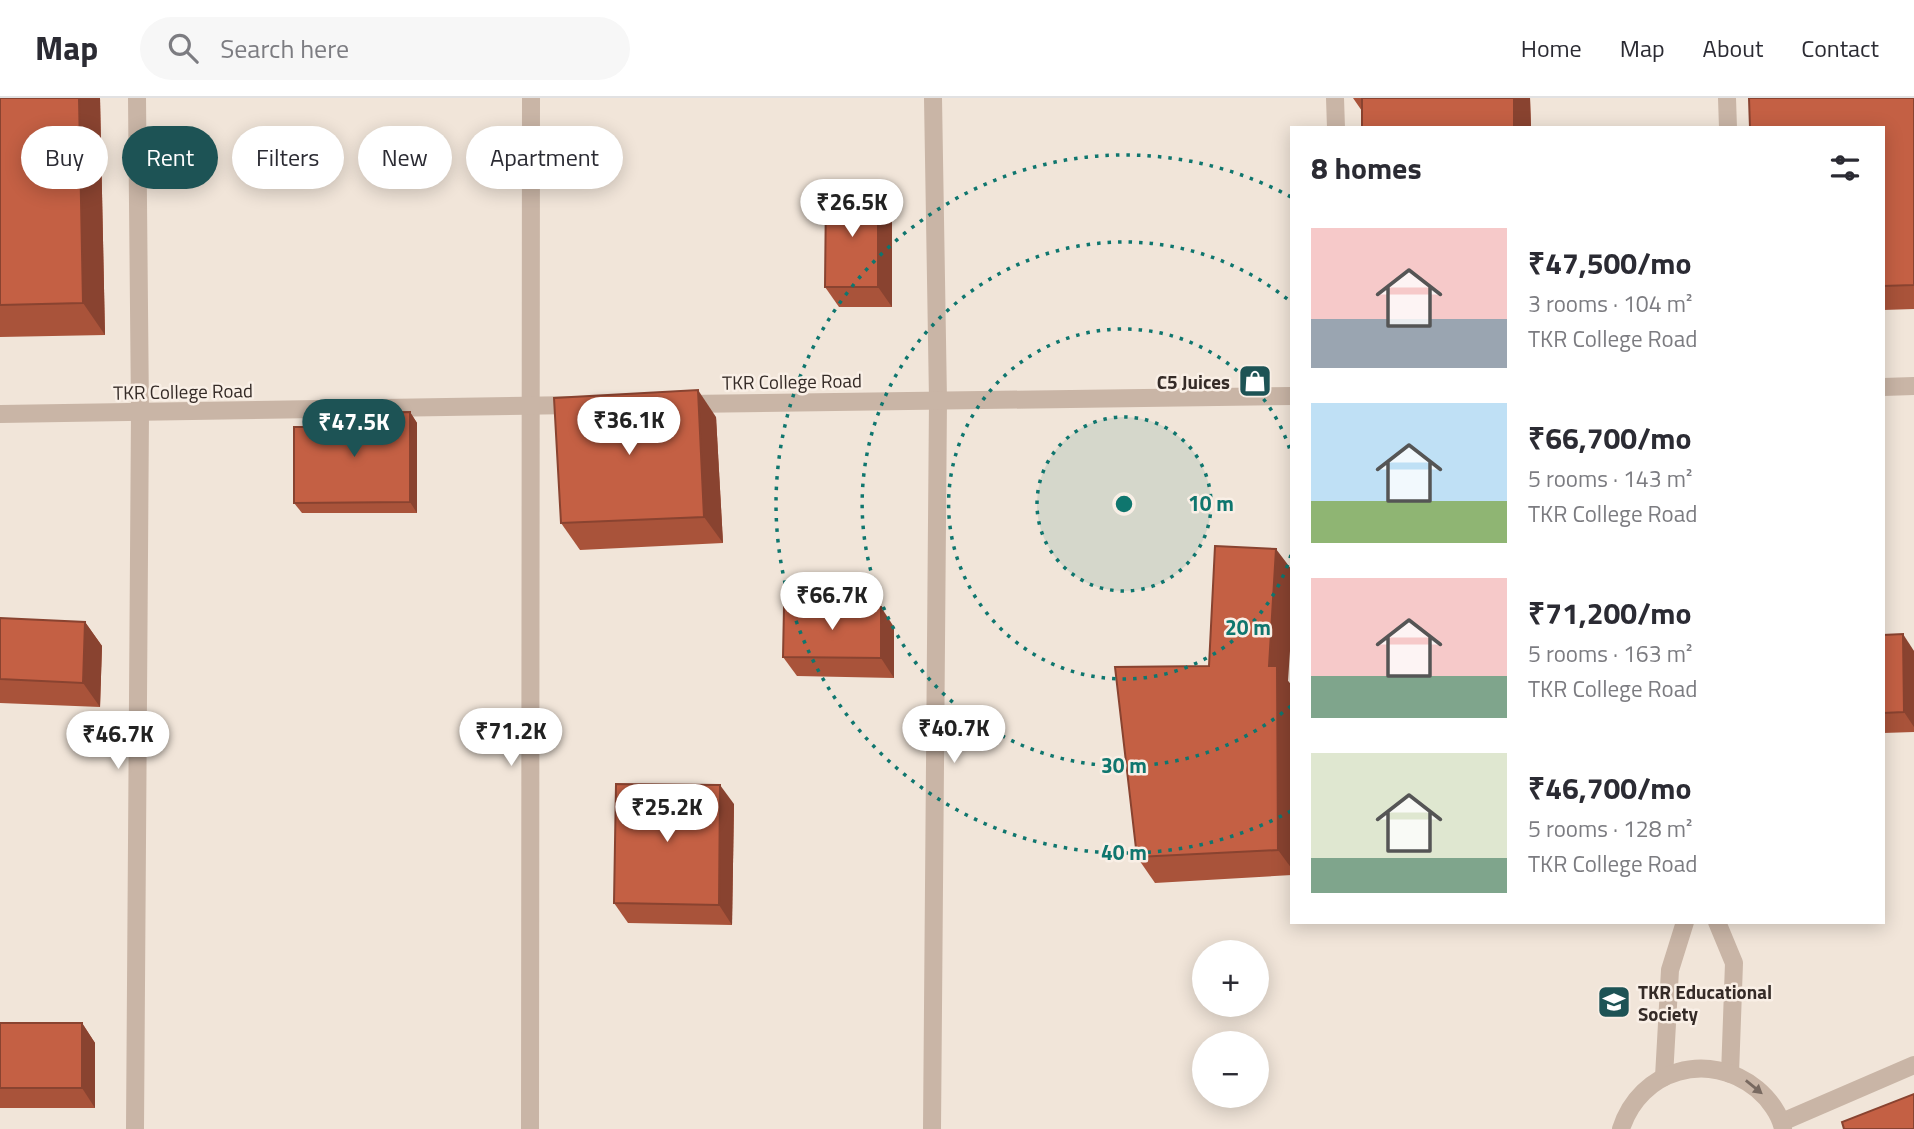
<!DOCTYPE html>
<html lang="en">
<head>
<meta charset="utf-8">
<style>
	:root { --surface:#fff; --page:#f7f7f7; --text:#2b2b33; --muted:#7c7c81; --line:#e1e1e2; --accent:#1d5355 }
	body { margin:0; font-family:"Titillium Web",sans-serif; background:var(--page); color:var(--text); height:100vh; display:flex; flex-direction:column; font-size:26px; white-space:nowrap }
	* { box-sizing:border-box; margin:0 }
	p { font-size:23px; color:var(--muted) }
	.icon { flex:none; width:38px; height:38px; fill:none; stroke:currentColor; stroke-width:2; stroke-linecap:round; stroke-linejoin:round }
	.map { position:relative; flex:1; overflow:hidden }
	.sheet { position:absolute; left:1290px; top:28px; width:595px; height:798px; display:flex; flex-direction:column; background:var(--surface); border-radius:0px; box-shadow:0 4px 18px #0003 }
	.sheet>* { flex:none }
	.banner { position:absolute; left:21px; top:28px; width:665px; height:63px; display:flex; gap:14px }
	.tools { position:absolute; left:1192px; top:842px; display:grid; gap:14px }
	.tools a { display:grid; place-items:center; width:77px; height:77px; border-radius:50%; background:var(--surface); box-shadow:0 4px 18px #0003; font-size:35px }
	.price { position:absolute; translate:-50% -60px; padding:0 16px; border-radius:24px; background:#fff; color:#222; font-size:23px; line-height:46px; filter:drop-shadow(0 2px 4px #0008) }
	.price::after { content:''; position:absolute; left:50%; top:42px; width:21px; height:16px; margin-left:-10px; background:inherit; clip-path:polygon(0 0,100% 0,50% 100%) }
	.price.active { background:var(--accent); color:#fff }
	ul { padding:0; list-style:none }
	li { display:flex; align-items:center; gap:21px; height:175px; padding:0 21px }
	li span { display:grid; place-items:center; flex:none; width:196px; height:140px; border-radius:0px; color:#555 }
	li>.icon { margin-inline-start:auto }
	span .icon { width:84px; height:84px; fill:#fffc; stroke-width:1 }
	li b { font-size:30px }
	h2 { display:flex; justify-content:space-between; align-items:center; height:84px; padding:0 21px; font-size:30px }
	.pill { padding:0 24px; border-radius:32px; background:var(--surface); box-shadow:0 4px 18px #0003; font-size:24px; line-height:63px }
	.pill.active { background:var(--accent); color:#fff }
	header { display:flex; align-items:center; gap:42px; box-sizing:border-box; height:98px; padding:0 35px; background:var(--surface); border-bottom:2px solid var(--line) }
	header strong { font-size:33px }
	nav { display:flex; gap:38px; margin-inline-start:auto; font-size:24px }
	.search { width:490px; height:63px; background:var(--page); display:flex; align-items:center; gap:18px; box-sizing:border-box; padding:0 24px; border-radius:38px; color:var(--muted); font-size:26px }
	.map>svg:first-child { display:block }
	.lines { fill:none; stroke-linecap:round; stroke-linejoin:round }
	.service { stroke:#c9b5a6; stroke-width:18 }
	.minor { stroke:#c9b5a6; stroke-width:18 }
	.tertiary { stroke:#c9b5a6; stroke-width:18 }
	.wall { fill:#a9533a }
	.shaded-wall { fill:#894330 }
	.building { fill:#c46044; stroke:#894330; stroke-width:2 }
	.oneway { fill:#786960 }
	.ring { fill:none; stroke:#0f766e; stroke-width:3.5; stroke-dasharray:3.5 7 }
	.labels { text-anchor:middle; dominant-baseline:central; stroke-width:5; stroke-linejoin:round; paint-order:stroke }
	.street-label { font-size:19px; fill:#352b27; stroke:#f9efe6 }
	.poi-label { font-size:19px; font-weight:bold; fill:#352b27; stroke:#f9efe6; text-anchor:end }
	.centre { fill:#0f766e; stroke:#f9efe6; stroke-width:3.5 }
	.ring-label { font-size:21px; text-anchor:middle; font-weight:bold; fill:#0f766e; stroke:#f9efe6; stroke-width:5; stroke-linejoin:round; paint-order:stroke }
</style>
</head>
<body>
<header>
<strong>Map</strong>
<div class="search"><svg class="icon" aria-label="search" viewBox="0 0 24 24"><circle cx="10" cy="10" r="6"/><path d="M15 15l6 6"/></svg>Search here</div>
<nav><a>Home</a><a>Map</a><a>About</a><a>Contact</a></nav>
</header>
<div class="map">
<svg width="1914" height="1031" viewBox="0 0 1914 1031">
	<rect width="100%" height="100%" fill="#f1e5d9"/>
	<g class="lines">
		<g class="service">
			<polyline points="1717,824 1734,865 1730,976"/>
			<polyline points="1664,979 1670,872 1685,824"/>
			<polyline points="1782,1024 1914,967"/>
			<path d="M1621 1031C1640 971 1709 952 1757 991 1769 1001 1780 1016 1783 1031"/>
		</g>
		<g class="minor">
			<polyline points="1335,0 1336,30"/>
			<polyline points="1727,0 1728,30"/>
			<polyline points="135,1031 140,314 137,0"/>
			<polyline points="530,1031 531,0"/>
			<polyline points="932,1031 938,302 933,0"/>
		</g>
		<g class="tertiary">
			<polyline points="1883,289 1914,288"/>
			<polyline points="686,306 1292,298"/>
			<polyline points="0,316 577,307"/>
		</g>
	</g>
	<g class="wall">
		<polygon points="0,0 100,0 105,237 0,239"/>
		<polygon points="1353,0 1530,0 1531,30 1362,30 1362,13"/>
		<polygon points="1914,0 1914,211 1883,212 1883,30"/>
		<polygon points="892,112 892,209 839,209 825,189"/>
		<polygon points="410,314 417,325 417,415 302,415 294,405 328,329"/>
		<polygon points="716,319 723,445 580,452 561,425"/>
		<polygon points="0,520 85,524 102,548 100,609 0,605"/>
		<polygon points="894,529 894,580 797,578 783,559"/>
		<polygon points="1883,537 1914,553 1914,634 1883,635"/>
		<polygon points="1209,568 1288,583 1292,588 1292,777 1155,785 1137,759"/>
		<polygon points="734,706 732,827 628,825 614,805"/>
		<polygon points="0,925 82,925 95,945 95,1010 0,1010"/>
	</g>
	<g class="shaded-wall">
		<polygon points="79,0 100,0 105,237 83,205"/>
		<polygon points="1514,0 1530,0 1531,30 1514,30"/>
		<polygon points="878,92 892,112 892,209 878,189"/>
		<polygon points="698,292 716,319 723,445 704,419"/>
		<polygon points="410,314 417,325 417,415 410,404"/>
		<polygon points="1276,451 1292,472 1292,523 1288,583 1292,588 1292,771 1278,752 1269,568"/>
		<polygon points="881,509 894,529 894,580 881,560"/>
		<polygon points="85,524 102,548 100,609 83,585"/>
		<polygon points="1903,536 1914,553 1914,629 1904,614"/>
		<polygon points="720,687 734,706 732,827 719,807"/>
		<polygon points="82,925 95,945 95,1010 82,990"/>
	</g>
	<g class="building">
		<polygon points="0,0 79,0 83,205 0,207"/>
		<rect x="1362" y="0" width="152" height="30"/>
		<polygon points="1749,0 1914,0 1914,187 1883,188 1883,30 1750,30"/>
		<polygon points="878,92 878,189 825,189 826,93"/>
		<polygon points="698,292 704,419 561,425 554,300"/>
		<polygon points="410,314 410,404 294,405 294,329 328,329 328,315"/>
		<polygon points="1215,448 1276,451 1269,568 1277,568 1278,752 1137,759 1115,569 1209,568"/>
		<polygon points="784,509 881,509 881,560 783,559"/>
		<polygon points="0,520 85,524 83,585 0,581"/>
		<polygon points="1903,536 1904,614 1883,615 1883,537"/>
		<polygon points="616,686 720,687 719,807 614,805"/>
		<rect x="0" y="925" width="82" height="65"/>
		<polygon points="1914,996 1914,1031 1844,1031 1842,1024"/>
	</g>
	<defs><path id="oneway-solid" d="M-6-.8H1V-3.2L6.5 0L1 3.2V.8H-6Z" transform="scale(1.75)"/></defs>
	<use class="oneway" href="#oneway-solid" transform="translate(1754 989) rotate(39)"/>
	<circle cx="1124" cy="406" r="87" fill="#0f766e" fill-opacity=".12"/>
	<g class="ring">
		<circle cx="1124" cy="406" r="87"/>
		<path d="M1291 457A175 175 0 1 1 1291 355"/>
		<path d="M1291 608A262 262 0 1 1 1291 204"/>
		<path d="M1291 713A349 349 0 1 1 1291 99"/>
	</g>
	<defs>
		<symbol id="shop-square" viewBox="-11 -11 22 22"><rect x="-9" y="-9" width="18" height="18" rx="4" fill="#1d5355" stroke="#f9efe6"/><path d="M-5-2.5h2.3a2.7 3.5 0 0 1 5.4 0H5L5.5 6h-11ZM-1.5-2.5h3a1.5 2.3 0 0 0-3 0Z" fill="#fff"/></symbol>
		<symbol id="university-square" viewBox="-11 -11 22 22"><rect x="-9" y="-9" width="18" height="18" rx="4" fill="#1d5355" stroke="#f9efe6"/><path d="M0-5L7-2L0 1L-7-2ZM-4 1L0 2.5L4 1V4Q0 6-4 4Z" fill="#fff"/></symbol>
	</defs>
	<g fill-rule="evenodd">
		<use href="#shop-square" x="1236" y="264" width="38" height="38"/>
		<use href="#university-square" x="1595" y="885" width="38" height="38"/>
	</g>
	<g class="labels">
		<g class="street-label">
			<text transform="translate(792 283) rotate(-1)">TKR College Road</text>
			<text transform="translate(183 293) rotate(-1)">TKR College Road</text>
		</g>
		<g class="poi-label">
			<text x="1230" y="283">C5 Juices</text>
			<text x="1638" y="893" text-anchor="start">TKR Educational<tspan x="1638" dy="22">Society</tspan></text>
		</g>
	</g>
	<circle cx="1124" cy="406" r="10" class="centre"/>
	<g class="ring-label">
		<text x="1211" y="413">10 m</text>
		<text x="1248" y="537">20 m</text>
		<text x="1124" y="675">30 m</text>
		<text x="1124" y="762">40 m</text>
	</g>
</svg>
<div class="tools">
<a>+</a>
<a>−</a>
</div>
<b class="price" style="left:852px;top:141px">₹26.5K</b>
<b class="price" style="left:629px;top:359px">₹36.1K</b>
<b class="price active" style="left:354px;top:361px">₹47.5K</b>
<b class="price" style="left:832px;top:534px">₹66.7K</b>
<b class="price" style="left:954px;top:667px">₹40.7K</b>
<b class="price" style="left:511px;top:670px">₹71.2K</b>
<b class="price" style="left:118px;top:673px">₹46.7K</b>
<b class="price" style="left:667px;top:746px">₹25.2K</b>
<div class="banner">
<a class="pill">Buy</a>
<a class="pill active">Rent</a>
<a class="pill">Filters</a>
<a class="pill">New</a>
<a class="pill">Apartment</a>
</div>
<section class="sheet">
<h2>8 homes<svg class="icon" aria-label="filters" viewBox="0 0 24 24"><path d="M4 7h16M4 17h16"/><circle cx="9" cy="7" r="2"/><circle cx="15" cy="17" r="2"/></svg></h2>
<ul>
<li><span style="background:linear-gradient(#f6c9c9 65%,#9aa5b1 0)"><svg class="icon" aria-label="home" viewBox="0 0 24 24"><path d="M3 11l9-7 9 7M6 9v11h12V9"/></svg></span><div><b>₹47,500/mo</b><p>3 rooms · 104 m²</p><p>TKR College Road</p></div></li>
<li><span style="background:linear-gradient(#bfe0f5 70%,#8fb573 0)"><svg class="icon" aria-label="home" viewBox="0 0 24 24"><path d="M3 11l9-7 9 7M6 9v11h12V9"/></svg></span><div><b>₹66,700/mo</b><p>5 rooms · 143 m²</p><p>TKR College Road</p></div></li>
<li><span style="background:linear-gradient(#f6c9c9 70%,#7fa58c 0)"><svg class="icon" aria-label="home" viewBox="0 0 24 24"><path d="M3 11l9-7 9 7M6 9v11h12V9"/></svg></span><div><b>₹71,200/mo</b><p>5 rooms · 163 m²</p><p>TKR College Road</p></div></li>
<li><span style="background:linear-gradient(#dfe7d0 75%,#7fa58c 0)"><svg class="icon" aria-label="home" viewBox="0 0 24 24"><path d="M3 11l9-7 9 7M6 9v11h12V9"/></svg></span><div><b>₹46,700/mo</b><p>5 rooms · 128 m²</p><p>TKR College Road</p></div></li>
</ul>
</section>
</div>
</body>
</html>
